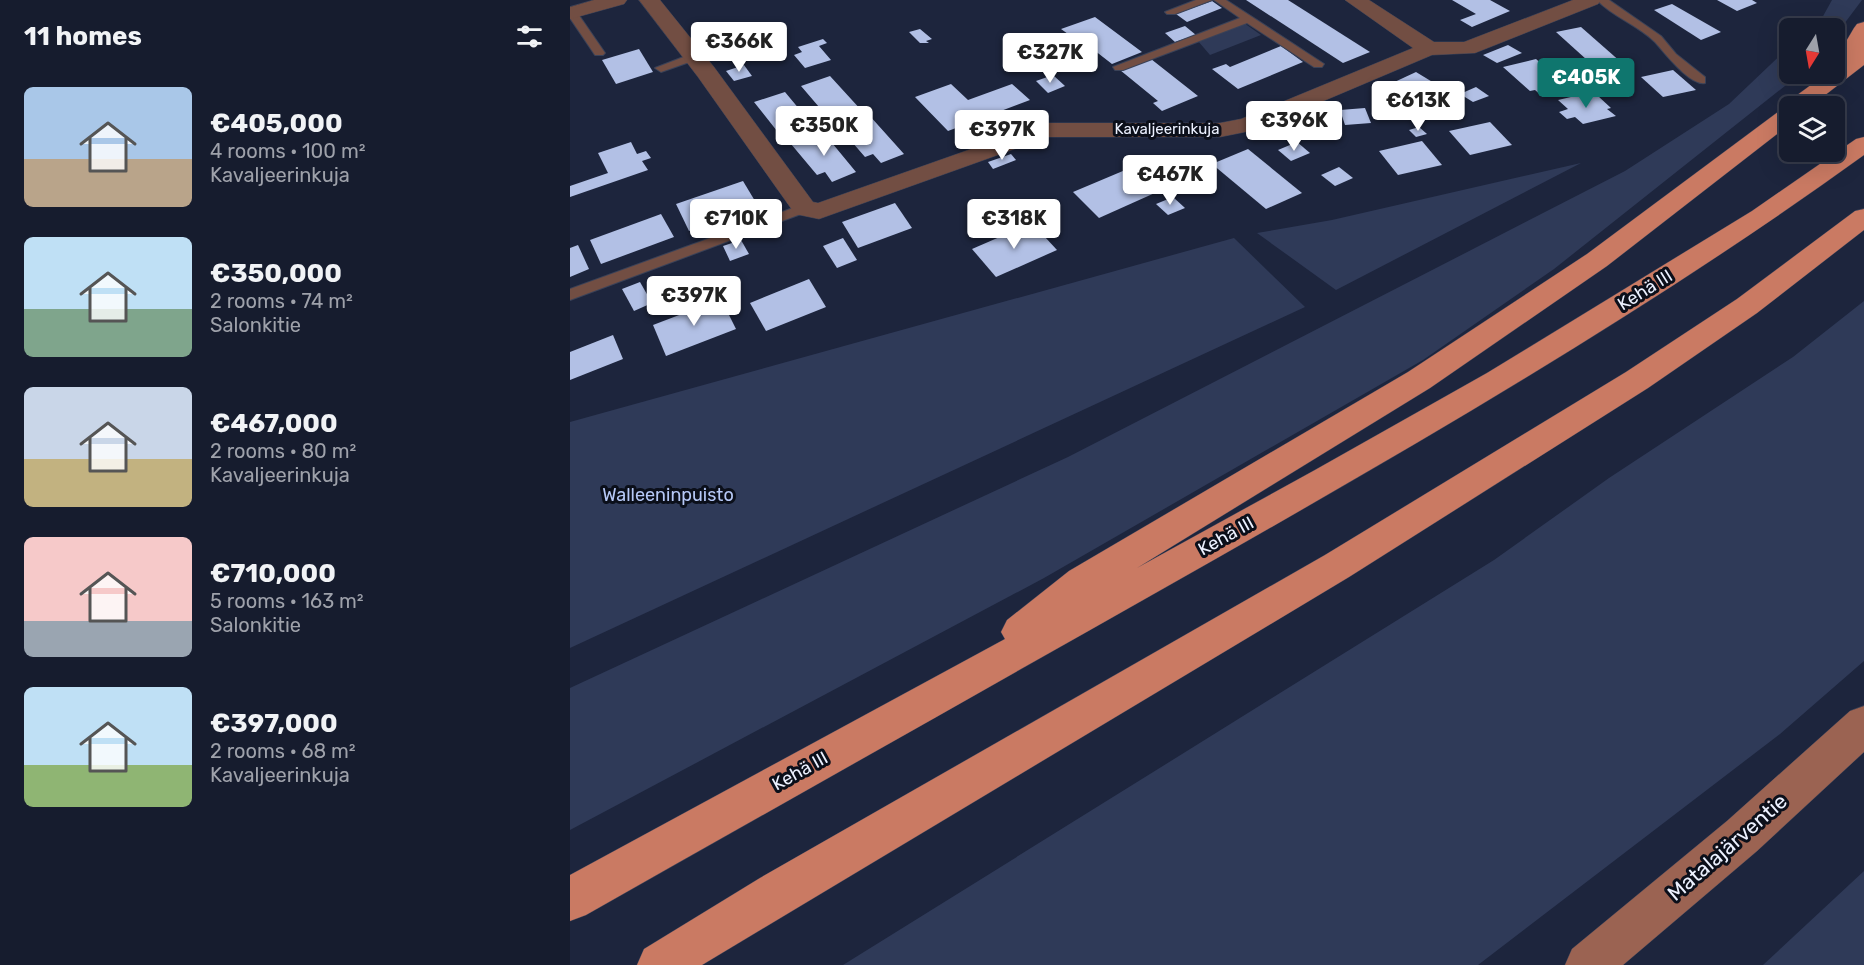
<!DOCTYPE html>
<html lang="en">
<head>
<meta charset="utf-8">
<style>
	:root { --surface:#161c2e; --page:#1f2536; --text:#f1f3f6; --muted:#9ea1aa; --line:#353a4a; --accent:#0f766e }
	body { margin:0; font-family:Rubik,sans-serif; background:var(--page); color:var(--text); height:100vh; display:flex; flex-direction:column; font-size:22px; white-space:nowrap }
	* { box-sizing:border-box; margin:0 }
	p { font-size:20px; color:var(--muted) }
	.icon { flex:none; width:33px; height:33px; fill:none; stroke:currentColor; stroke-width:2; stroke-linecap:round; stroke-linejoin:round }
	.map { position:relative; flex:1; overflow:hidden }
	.side { display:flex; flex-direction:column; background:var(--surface); width:570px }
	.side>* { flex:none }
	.needle { width:39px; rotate:191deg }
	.controls { position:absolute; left:1209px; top:18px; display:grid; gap:12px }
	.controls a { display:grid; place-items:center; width:66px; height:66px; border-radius:9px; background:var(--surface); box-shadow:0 6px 24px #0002,0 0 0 2px var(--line); font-size:30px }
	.price { position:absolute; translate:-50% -51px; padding:0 14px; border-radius:6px; background:#fff; color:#222; font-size:20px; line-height:39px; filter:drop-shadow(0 2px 3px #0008) }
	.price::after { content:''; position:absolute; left:50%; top:36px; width:18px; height:14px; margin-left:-9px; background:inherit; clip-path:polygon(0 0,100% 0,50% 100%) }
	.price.active { background:var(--accent); color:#fff }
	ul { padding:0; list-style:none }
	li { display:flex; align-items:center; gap:18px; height:150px; padding:0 24px }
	li span { display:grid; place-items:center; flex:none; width:168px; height:120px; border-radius:9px; color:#555 }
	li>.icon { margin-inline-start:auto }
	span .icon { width:72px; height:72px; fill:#fffc; stroke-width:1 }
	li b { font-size:26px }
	h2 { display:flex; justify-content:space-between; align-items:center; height:72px; padding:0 24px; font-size:26px }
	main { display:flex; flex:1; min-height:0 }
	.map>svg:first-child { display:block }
	.green { fill:#2f3a58 }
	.building { fill:#b2c0e5 }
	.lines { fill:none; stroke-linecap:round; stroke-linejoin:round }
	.service-casing { stroke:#3a4258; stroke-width:2 }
	.minor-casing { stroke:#3a4258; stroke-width:1 }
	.secondary-casing { stroke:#3a4258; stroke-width:1 }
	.trunk-casing { stroke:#3a4258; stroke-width:1 }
	.service { fill:#724e43; fill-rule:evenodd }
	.minor { fill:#724e43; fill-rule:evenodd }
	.secondary { fill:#9b6352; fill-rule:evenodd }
	.trunk { fill:#ca7a63; fill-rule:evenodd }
	.labels { text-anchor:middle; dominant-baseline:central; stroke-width:6; stroke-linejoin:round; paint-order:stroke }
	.far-street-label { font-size:15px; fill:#ecf1ff; stroke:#0b0f1a }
	.street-label { font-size:18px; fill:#ecf1ff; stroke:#0b0f1a }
	.park-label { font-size:18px; fill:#b6c8f6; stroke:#0b0f1a }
	.near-street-label { font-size:21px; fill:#ecf1ff; stroke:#0b0f1a }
</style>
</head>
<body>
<main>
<section class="side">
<h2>11 homes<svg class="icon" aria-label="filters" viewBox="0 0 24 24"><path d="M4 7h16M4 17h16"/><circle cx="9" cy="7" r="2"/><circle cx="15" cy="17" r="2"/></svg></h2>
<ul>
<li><span style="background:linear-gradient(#a9c7e8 60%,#b9a48a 0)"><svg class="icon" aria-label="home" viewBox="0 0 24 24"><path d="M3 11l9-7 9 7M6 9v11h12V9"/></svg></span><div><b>€405,000</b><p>4 rooms · 100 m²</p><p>Kavaljeerinkuja</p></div></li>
<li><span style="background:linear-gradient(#bfe0f5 60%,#7fa58c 0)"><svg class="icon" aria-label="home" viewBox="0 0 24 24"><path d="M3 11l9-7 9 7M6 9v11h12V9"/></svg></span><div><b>€350,000</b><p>2 rooms · 74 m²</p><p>Salonkitie</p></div></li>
<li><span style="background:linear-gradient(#c9d6e8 60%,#c2b280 0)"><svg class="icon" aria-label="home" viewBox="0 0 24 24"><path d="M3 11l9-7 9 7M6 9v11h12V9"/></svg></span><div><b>€467,000</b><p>2 rooms · 80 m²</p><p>Kavaljeerinkuja</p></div></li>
<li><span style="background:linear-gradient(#f6c9c9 70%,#9aa5b1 0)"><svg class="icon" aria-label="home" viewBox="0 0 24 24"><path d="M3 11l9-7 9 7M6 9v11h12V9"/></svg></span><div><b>€710,000</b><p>5 rooms · 163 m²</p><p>Salonkitie</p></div></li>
<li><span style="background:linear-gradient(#bfe0f5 65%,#8fb573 0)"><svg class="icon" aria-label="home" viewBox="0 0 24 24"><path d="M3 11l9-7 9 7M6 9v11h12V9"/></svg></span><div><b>€397,000</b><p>2 rooms · 68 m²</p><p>Kavaljeerinkuja</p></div></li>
</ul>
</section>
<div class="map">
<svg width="1294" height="965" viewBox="0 0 1294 965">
	<rect width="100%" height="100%" fill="#1d253d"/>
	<g class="green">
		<polygon points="1262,0 1292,0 1265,36 1264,28 1240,28 1252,18"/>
		<polygon points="674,23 691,35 640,55 628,41"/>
		<polygon points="1219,47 1220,74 1230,74 984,269 853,360 474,578 0,830 0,688 498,457 1055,171 1159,104"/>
		<polygon points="1011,163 766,290 687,233 762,220"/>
		<polygon points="664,238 735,307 0,648 0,422"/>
		<polygon points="1294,301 1294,661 1210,734 908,965 273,965 924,560 1039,478 1223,357"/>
		<polygon points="1294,871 1294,965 1193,965"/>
	</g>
	<g class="building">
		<polygon points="676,0 718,0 800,52 773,63"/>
		<polygon points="882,0 920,0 940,11 902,27 890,20 906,14"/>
		<polygon points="1147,0 1182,0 1187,3 1167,11"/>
		<polygon points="642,1 652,8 617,22 606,14"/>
		<polygon points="1102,4 1151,32 1131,40 1084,10"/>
		<polygon points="525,17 572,52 542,64 502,33 498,34 491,29"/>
		<polygon points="615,26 626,35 605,42 595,33"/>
		<polygon points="1011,27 1052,63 1027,69 986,32"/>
		<polygon points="350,29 362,39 356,41 359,43 350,43 339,32"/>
		<polygon points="253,39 257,43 249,46 261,60 235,68 224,55 232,52 228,47"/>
		<polygon points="938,45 952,53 927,63 913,55"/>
		<polygon points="711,46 733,62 668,89 642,69 656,64 660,67"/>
		<polygon points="69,49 83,72 46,84 32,60"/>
		<polygon points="581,59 628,96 592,111 583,103 588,101 550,70"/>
		<polygon points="966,59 975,67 981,65 999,81 994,82 1003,89 973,97 965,90 960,91 933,67"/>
		<polygon points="174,65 182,76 164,81 156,71"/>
		<polygon points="1103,70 1126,90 1093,97 1071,77"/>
		<polygon points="846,72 874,89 831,110 803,92"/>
		<polygon points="483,75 495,86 478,93 466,81"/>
		<polygon points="260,76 292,111 270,119 262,111 255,114 231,86"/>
		<polygon points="381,84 398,100 442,84 460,100 378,131 345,97"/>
		<polygon points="906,87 919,96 903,102 890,94"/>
		<polygon points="215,92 245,128 222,136 215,128 207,131 184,102"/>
		<polygon points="1018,93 1023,97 1028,96 1041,108 1037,109 1046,116 1013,124 1005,117 997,119 989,112 998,109 988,100"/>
		<polygon points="795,108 801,123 775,125 770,110"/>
		<polygon points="299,115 334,154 311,163 303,154 295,157 269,127"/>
		<polygon points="920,122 942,145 900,155 879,131"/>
		<polygon points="849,127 857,134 846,137 839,130"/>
		<polygon points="253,132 286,172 262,182 255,172 247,175 221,144"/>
		<polygon points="852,141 872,165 828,175 809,151"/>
		<polygon points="61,142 67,154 76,151 81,158 72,161 78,170 0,197 0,186 38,173 28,153"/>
		<polygon points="727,142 740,153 721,161 708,150"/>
		<polygon points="678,149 732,193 696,209 642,164"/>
		<polygon points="441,154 446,160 423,169 418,162"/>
		<polygon points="769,167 783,178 765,186 751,175"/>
		<polygon points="560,168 587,192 529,218 503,192"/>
		<polygon points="173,181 188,206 119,231 106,204"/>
		<polygon points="603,197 615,208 598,215 586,204"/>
		<polygon points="325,203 342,228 288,248 272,222"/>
		<polygon points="91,214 104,237 31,264 20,240"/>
		<polygon points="462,223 487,250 426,277 402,249"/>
		<polygon points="273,238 287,260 267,268 253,246"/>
		<polygon points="171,240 179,254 160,261 153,246"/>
		<polygon points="8,245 19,269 0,277 0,248"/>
		<polygon points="239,279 256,307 196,331 180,303"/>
		<polygon points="70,282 82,303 64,311 52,289"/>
		<polygon points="151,299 166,329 96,356 83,325"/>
		<polygon points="43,335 53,359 0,380 0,352"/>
	</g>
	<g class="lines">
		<defs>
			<g id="service">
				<polygon points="626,0 642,0 605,14 597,14 595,12"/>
				<polygon points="644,0 656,0 754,64 752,67 744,67 677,23 553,70 545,70 543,67 670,18"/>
				<path d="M1027 0H1039L1091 36 1106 54 1135 77V83C1120 86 1095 53 1085 42 1068 25 1043 17 1027 0Z"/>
				<polygon points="0,10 6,11 35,53 33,55 25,55 0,18"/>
				<polygon points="124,53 130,57 128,59 91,72 85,68"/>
				<polygon points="234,204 239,205 241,208 239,211 0,300 0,289"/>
			</g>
			<g id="minor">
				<polygon points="24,0 57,0 54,4 0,19 0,7"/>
				<polygon points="69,0 90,0 144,67 243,202 248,203 475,123 650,123 671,119 843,48 775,0 799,0 864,42 894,42 1003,0 1031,0 1028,4 905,53 862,55 685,130 650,137 478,137 249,219 225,214 128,77"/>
			</g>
			<polygon id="secondary" points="1294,706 1294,752 1187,851 1053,965 995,965 1002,949 1157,821 1280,711"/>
			<g id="trunk">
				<path d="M1294 22V65L1241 106H1220V124L1037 266 860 388 567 568 745 470 917 373 1182 211 1286 139 1294 137V155C1070 317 829 455 589 591 398 699 207 807 16 915L0 921V875L435 639 431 632 437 620 499 571 838 372 1017 254 1216 106 1219 101 1256 74H1264V62L1284 28 1287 24Z"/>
				<polygon points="1294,209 1294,230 1187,313 1078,388 779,577 132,965 67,965 74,949 190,878 755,555 1056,372 1167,299 1285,211"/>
			</g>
		</defs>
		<use href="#service" class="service-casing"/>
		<use href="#minor" class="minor-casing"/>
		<use href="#secondary" class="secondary-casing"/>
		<use href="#trunk" class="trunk-casing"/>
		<use href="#service" class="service"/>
		<use href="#minor" class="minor"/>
		<use href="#secondary" class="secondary"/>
		<use href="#trunk" class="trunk"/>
	</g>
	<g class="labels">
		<g class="far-street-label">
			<text x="597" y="129">Kavaljeerinkuja</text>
		</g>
		<g class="street-label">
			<text transform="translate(1075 290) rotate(-32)">Kehä III</text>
			<text transform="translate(656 536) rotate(-29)">Kehä III</text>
			<text transform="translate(230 771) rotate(-29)">Kehä III</text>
		</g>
		<g class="park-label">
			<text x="98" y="495">Walleeninpuisto</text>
		</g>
		<g class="near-street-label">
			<text transform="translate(1157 847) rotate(-41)">Matalajärventie</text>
		</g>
	</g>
</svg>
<div class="controls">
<a><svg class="needle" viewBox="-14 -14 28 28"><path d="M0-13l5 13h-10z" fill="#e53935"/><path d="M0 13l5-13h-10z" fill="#9ea1aa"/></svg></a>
<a><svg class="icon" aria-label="layers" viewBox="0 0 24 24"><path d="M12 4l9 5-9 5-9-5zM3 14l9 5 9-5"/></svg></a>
</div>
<b class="price" style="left:169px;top:73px">€366K</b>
<b class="price" style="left:480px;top:84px">€327K</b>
<b class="price active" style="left:1016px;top:109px">€405K</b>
<b class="price" style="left:848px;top:132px">€613K</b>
<b class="price" style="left:724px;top:152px">€396K</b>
<b class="price" style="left:254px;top:157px">€350K</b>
<b class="price" style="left:432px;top:161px">€397K</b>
<b class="price" style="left:600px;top:206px">€467K</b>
<b class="price" style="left:166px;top:250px">€710K</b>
<b class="price" style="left:444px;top:250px">€318K</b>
<b class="price" style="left:124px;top:327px">€397K</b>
</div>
</main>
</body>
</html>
